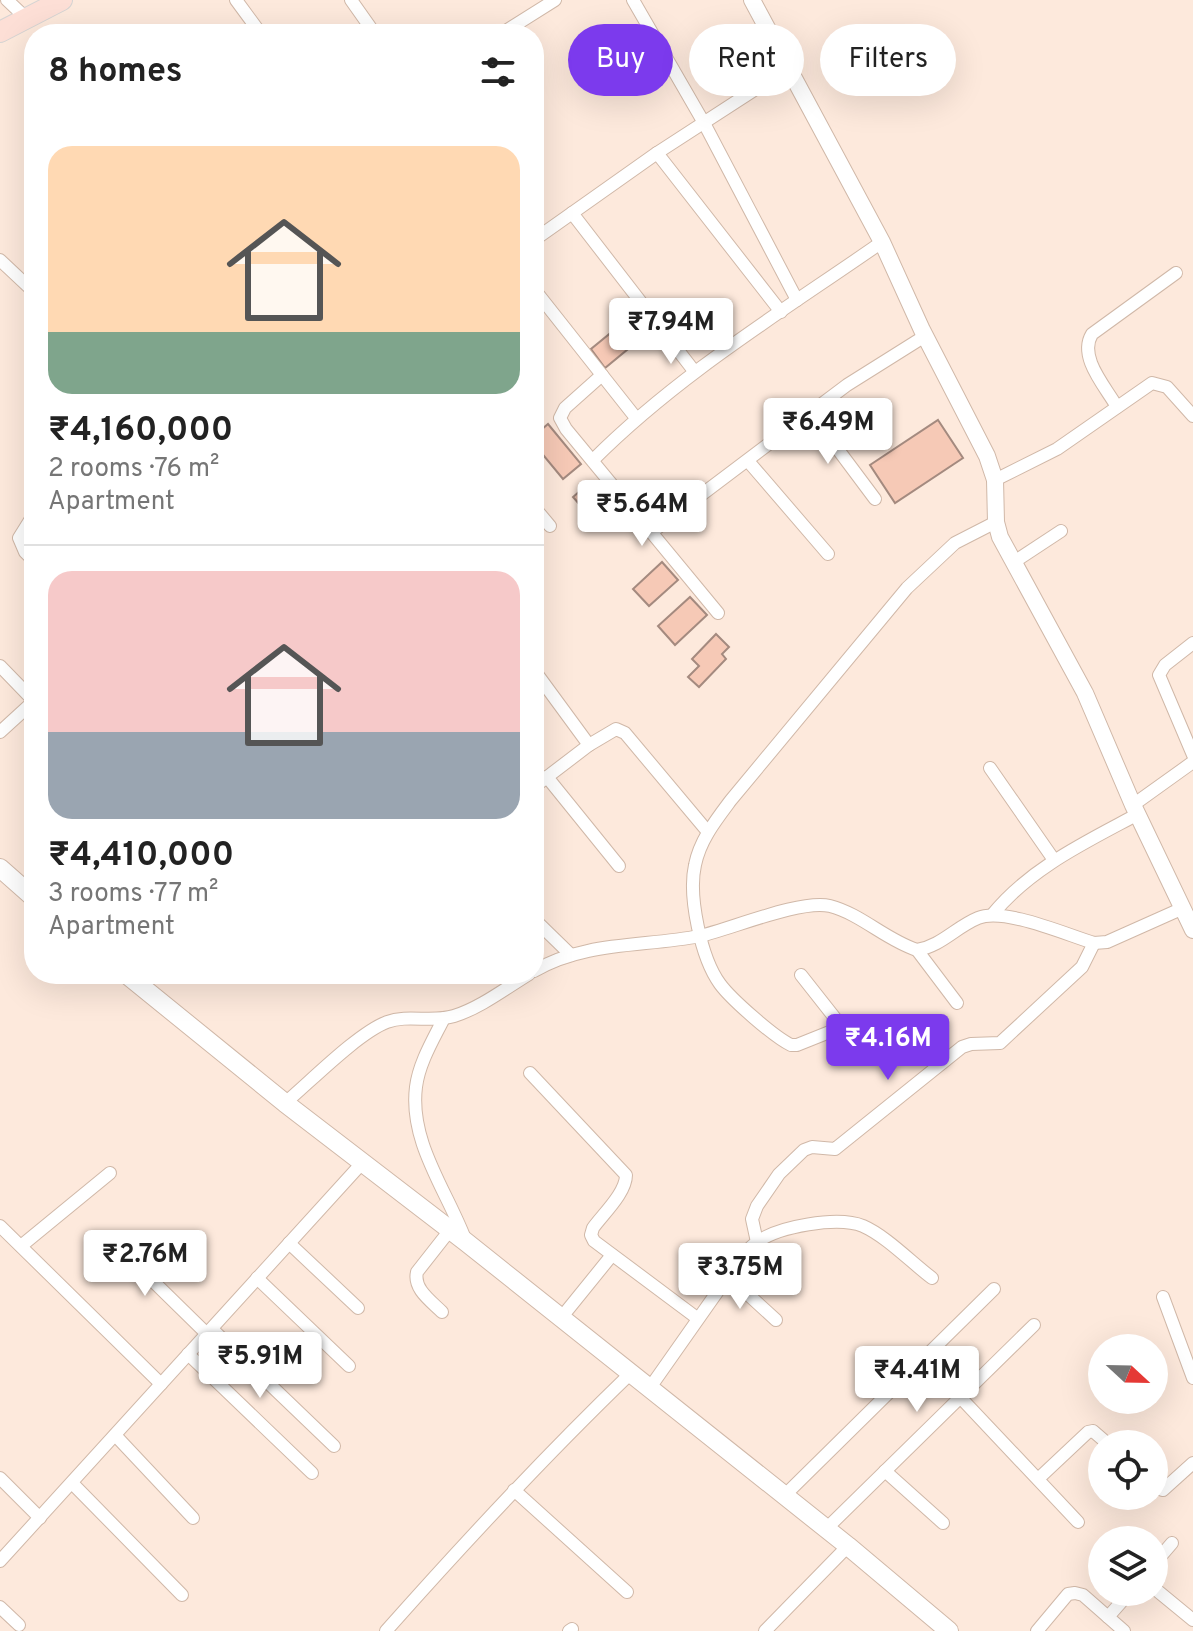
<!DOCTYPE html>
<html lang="en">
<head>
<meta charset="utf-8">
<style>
	:root { --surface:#fff; --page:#f2f2f2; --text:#222; --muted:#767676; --line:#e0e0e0; --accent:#7c3aed }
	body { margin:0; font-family:Overpass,sans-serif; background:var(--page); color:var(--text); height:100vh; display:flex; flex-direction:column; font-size:30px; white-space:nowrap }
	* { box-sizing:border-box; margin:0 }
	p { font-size:26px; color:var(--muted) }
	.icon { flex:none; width:44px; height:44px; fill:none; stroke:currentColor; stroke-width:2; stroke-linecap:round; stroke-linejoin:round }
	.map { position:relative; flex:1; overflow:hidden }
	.drawer { position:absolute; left:24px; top:24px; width:520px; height:960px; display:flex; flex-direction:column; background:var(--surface); border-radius:32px; box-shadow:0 8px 32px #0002 }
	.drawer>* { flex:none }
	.hud { position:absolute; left:568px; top:24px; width:504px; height:72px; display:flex; gap:16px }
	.needle { width:52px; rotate:112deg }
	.fabs { position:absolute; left:1088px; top:1334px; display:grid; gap:16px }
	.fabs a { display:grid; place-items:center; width:80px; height:80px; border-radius:50%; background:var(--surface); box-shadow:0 8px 32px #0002; font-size:40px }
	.price { position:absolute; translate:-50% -68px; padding:0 18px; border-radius:8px; background:#fff; color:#222; font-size:26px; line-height:52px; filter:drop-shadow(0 2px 4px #0008) }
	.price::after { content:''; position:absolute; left:50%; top:48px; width:24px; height:18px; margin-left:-12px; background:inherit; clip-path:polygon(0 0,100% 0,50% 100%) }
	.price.on { background:var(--accent); color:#fff }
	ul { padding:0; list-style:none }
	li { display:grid; align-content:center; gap:16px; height:424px; padding:0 24px }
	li+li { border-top:2px solid var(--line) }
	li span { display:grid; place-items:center; height:248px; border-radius:24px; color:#555 }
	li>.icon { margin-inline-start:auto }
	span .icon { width:144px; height:144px; fill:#fffc; stroke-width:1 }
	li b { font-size:34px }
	h2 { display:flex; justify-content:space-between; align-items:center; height:96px; padding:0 24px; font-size:34px }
	.chip { padding:0 28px; border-radius:36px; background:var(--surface); box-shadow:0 8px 32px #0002; font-size:28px; line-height:72px }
	.chip.on { background:var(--accent); color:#fff }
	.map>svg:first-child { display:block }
	.building { fill:#f6c9b6; stroke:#a48a7f; stroke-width:2 }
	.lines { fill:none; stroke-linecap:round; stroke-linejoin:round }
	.minor-casing { stroke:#d0b8a8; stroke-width:14 }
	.tertiary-casing { stroke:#d0b8a8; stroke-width:18 }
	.secondary-casing { stroke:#d0b8a8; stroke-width:20 }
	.primary-casing { stroke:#d5d4d3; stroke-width:22 }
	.minor { stroke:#fff; stroke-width:12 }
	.tertiary { stroke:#fff; stroke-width:16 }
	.secondary { stroke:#fff; stroke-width:18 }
	.primary { stroke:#fddfd6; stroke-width:20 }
</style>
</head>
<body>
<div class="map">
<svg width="1193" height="1631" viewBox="0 0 1193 1631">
	<rect width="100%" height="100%" fill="#fde9dc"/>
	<g class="building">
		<polygon points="613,331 628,349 605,368 591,349"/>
		<polygon points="938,420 963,458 895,503 870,465"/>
		<polygon points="548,424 581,464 563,479 534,444 534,436"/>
		<polygon points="588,484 609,507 594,521 573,497"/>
		<polygon points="662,562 678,580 649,606 633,589"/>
		<polygon points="690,597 707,615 675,645 658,626"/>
		<polygon points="716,634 729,647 722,654 726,659 699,687 688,677 699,666 692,659"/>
	</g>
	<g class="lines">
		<defs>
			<g id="minor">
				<polyline points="7,0 26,18"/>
				<polyline points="236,0 261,34"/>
				<polyline points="351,0 375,34"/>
				<polyline points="633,0 704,123 797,300"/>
				<polyline points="501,34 555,0"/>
				<polyline points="657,153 781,312"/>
				<polyline points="572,213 694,371"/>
				<polyline points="534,240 657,153 788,68"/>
				<polyline points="0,260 34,292"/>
				<polyline points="534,289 636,418"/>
				<polyline points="602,375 565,408 560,418 566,429 718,613"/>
				<path d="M1117 407C1105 386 1078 357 1092 334L1176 273"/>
				<polyline points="810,412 875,499"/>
				<path d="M593 460C679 374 783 311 882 242"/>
				<polyline points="748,461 828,554"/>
				<polyline points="995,480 1057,449 1152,383 1167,387 1193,416"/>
				<polyline points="534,507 550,526"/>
				<polyline points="34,514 19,538 25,552 34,561"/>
				<polyline points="652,532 847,385 925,336"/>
				<polyline points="1014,562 1061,531"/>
				<polyline points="1193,643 1165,665 1159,675 1193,755"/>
				<polyline points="0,666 34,701"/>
				<polyline points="534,670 589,745"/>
				<polyline points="0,732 34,701"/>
				<polyline points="990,768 1054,860"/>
				<polyline points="547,777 619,866"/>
				<polyline points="534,787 589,745 616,729 625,733 708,832"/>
				<polyline points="1133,805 1193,762"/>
				<path d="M992 915C1030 868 1086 842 1138 814"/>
				<polyline points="534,919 571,955"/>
				<polyline points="917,950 957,1003"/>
				<path d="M534 971C585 941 644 947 700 936 731 929 801 899 830 906 861 914 886 940 917 950 941 946 956 927 978 918 1004 907 1067 935 1094 943L1107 942 1181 909"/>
				<polyline points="801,975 842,1027"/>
				<path d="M444 1018C433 1040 419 1063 416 1087 409 1142 447 1191 465 1239"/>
				<path d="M867 1041 842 1027 797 1045H791C774 1037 731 999 720 984 701 958 688 896 695 865 700 840 716 820 731 800L907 588 955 543 996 522"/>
				<path d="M530 1073 626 1175C626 1193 603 1214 593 1228L591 1235 594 1241 697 1318"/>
				<path d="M285 1103C310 1082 358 1033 387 1022 408 1014 432 1023 454 1016 480 1008 506 988 529 974"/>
				<polyline points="0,1226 161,1384"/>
				<polyline points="109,1238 207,1334"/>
				<polyline points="757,1242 752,1219 757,1206 779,1174 804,1150 812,1147 835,1149 962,1047 971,1044 1000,1043 1082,967 1094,943"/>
				<polyline points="289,1243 358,1308"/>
				<polyline points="21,1246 110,1173"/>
				<polyline points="728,1276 776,1320"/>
				<polyline points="257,1278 349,1366"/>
				<polyline points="1163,1297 1193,1378"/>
				<path d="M442 1312C431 1301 413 1289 417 1272L450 1230"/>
				<polyline points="561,1318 612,1255"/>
				<polyline points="212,1329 334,1446"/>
				<polyline points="188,1354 312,1473"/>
				<path d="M649 1389 739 1261C744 1254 749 1248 756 1243 778 1226 838 1216 863 1226 886 1236 912 1263 932 1278"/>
				<polyline points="960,1397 1078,1522"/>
				<polyline points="115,1435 193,1518"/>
				<polyline points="885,1471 943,1523"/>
				<polyline points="0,1478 40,1518"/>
				<polyline points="1038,1479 1088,1432 1093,1431 1108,1444"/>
				<polyline points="72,1483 182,1595"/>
				<polyline points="1154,1487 1163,1490 1193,1463"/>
				<polyline points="514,1490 627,1592"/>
				<polyline points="784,1496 994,1289"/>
				<polyline points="826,1529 1034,1325"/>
				<polyline points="0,1561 363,1162"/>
				<polyline points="1154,1564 1172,1543"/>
				<polyline points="1154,1588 1193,1620"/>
				<polyline points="0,1607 19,1625"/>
				<polyline points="1108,1617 1130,1592"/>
				<path d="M386 1631C465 1542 545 1456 630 1374"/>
				<polyline points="569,1631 572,1629"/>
				<polyline points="765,1631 848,1546"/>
				<polyline points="1037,1631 1068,1594 1075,1593 1083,1595 1124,1631"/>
			</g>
			<polyline id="tertiary" points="752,0 882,242 922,330 987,456 995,480 996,522 1000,537 1085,693 1133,805 1193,930"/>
			<g id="secondary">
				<polyline points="0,868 34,898"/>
				<polyline points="126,974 285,1103 466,1242 848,1546 949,1631"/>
			</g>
			<polyline id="primary" points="0,32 62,0"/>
		</defs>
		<use href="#minor" class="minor-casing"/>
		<use href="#tertiary" class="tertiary-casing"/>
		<use href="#secondary" class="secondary-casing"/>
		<use href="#primary" class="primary-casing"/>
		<use href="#minor" class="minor"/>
		<use href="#tertiary" class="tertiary"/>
		<use href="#secondary" class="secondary"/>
		<use href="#primary" class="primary"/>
	</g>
</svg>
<div class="fabs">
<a><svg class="needle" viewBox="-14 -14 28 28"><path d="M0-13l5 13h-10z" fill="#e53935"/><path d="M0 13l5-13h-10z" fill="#767676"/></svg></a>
<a><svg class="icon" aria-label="locate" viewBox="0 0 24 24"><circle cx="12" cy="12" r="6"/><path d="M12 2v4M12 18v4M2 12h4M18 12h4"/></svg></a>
<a><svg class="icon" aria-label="layers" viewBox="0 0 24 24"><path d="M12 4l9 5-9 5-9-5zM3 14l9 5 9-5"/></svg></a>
</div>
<b class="price" style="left:671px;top:366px">₹7.94M</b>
<b class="price" style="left:828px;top:466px">₹6.49M</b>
<b class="price" style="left:642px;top:548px">₹5.64M</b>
<b class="price on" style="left:888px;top:1082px">₹4.16M</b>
<b class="price" style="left:145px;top:1298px">₹2.76M</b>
<b class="price" style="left:740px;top:1311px">₹3.75M</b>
<b class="price" style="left:260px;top:1400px">₹5.91M</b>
<b class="price" style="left:917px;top:1414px">₹4.41M</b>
<div class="hud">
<a class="chip on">Buy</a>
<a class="chip">Rent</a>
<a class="chip">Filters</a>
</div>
<section class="drawer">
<h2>8 homes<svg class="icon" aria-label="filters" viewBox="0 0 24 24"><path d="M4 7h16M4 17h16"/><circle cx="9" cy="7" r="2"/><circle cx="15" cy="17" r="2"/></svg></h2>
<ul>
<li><span style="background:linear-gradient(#ffd9b3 75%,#7fa58c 0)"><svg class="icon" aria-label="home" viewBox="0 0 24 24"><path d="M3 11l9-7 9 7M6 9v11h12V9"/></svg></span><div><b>₹4,160,000</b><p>2 rooms · 76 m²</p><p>Apartment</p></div></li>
<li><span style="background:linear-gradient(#f6c9c9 65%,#9aa5b1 0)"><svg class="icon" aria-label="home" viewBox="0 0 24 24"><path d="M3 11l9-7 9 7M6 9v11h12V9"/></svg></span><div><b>₹4,410,000</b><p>3 rooms · 77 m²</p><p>Apartment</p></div></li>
</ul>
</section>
</div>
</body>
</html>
